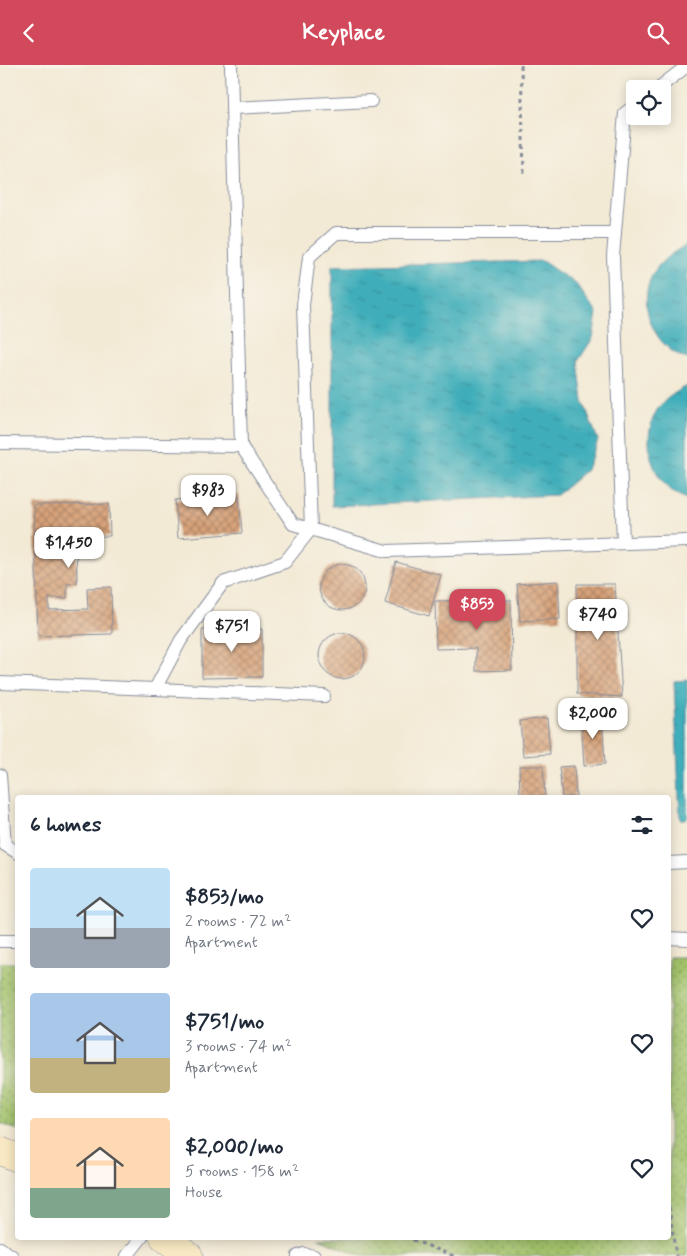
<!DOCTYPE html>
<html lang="en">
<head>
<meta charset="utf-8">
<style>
	:root { --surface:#fff; --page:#f6f6f7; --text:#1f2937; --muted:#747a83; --accent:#d1495b }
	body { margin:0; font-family:Mynerve,sans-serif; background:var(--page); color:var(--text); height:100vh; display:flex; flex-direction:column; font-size:19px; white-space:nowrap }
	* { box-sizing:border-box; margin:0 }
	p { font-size:16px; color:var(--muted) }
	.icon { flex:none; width:28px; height:28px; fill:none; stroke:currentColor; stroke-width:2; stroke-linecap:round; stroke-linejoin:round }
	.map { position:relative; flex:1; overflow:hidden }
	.panel { position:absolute; left:15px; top:730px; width:656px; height:445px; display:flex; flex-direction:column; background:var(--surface); border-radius:5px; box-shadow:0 2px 12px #0003 }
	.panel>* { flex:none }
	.controls { position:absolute; left:626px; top:15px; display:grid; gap:10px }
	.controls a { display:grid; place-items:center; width:45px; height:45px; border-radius:5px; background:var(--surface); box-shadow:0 2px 12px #0003; font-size:25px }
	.price { position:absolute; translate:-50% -42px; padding:0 11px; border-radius:10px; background:#fff; color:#222; font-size:16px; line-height:32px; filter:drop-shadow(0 1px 2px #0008) }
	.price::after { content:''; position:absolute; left:50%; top:30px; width:15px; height:11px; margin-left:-8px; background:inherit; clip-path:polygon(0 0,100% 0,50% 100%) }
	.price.current { background:var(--accent); color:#fff }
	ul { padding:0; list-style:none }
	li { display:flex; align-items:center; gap:15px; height:125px; padding:0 15px }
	li span { display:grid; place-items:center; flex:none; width:140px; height:100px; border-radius:5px; color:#555 }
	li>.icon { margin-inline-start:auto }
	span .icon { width:60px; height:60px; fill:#fffc; stroke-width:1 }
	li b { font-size:21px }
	h2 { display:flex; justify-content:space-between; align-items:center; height:60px; padding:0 15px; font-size:21px }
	header { display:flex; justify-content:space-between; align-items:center; height:65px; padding:0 15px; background:var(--accent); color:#fff; font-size:22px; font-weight:800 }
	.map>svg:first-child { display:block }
	.park { fill:url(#park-dots); stroke:#5f7864 }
	.water { fill:url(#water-ripples); stroke:#2d6e8c }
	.building { fill:url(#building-cross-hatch) }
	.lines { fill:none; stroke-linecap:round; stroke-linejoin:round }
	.lane-casing { stroke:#878c9a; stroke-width:14 }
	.secondary-casing { stroke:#878c9a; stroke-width:29 }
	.path { stroke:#878c9a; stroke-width:3; stroke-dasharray:4 4; stroke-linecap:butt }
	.lane { stroke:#fff; stroke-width:12 }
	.secondary { stroke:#f8e8c3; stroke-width:28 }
</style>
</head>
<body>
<header><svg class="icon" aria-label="back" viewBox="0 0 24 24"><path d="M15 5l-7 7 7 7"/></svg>Keyplace<svg class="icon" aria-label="search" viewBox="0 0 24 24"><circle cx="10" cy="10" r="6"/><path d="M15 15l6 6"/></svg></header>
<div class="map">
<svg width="687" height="1191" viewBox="0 0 687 1191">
	<defs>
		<pattern id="park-dots" width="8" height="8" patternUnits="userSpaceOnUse" patternTransform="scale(1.25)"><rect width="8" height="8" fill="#a3c26b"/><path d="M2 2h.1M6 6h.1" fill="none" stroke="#849e5b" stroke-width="1.8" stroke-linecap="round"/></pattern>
		<pattern id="water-ripples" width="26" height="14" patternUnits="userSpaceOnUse" patternTransform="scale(1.25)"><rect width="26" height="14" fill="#3faeba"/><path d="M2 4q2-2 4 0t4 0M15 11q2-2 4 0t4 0" fill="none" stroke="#348e9a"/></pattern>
		<pattern id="building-cross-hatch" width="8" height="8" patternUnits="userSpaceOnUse" patternTransform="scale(1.25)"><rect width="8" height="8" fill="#d7a279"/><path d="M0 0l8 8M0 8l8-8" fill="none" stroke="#ae8466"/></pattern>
	</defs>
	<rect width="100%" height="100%" fill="#f7f3e8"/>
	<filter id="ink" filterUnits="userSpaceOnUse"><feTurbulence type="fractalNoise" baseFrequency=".02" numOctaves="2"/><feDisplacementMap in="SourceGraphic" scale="10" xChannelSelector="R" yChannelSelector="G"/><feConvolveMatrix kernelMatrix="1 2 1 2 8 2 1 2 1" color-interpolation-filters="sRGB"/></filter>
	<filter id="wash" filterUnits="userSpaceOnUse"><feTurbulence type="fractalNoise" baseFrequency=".0096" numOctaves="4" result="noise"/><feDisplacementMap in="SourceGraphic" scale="20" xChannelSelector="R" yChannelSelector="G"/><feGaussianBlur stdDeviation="1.12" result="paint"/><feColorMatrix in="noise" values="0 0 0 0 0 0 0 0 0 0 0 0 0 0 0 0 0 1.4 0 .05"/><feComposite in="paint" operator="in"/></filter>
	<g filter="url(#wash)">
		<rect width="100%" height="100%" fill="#f3ead5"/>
		<g class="park">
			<polygon points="669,892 687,892 687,1191 362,1191 319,1173 669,1172"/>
			<polygon points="0,898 17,898 17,1065 0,1058"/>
		</g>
		<g class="water">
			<path d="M687 180V294C652 282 634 235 656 204 665 192 675 186 687 180Z"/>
			<polygon points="542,196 576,219 597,248 593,273 578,296 583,336 598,375 587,404 557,430 332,441 332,201"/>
			<path d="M687 321V434C652 422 639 376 657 345 664 334 676 327 687 321Z"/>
			<polygon points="687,615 687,754 680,754 674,616"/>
		</g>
		<g id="blocks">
			<g class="building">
				<polygon points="239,430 242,468 178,473 175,435"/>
				<polygon points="109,439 110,471 76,472 77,518 67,519 67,533 49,533 49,545 88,544 87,523 111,522 112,569 38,571 34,440"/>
				<polygon points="396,497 441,510 429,551 385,538"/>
				<circle cx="342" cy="522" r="23"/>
				<polygon points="558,516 560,554 520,556 517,519"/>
				<polygon points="577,519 615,519 622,632 577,629"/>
				<polygon points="511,535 512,605 476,606 476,583 436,584 435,536"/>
				<polygon points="262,564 262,612 202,613 202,565"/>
				<circle cx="342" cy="591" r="23"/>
				<polygon points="602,649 605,699 584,701 581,650"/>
				<polygon points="547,653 550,689 523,691 520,656"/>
				<polygon points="519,701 543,701 545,732 520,732"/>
				<polygon points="574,701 576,732 562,732 559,702"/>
			</g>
		</g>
	</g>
	<g filter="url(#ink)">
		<use href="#blocks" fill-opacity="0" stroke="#878c9a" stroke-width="1"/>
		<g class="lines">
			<defs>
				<g id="lane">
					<polyline points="657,24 687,1"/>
					<polyline points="233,43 371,36"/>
					<polyline points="0,378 241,381 231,0"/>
					<polyline points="241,381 293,459 386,486 687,476"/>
					<polyline points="623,478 613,191 625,48 635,41"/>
					<polyline points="0,618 155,624 181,575 223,518 285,497 311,464 303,240 309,192 336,168 615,168"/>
					<polyline points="155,624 324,631"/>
					<polyline points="0,710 5,780 18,788"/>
					<polyline points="669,798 687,797"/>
					<polyline points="669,873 687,874"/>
					<polyline points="0,876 18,876"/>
					<polyline points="0,1183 12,1191"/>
					<polyline points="127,1191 142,1172"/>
					<polyline points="298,1191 304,1189 314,1191"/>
				</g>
				<g id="secondary">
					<polyline points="0,1086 18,1093"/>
					<polyline points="164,1172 189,1191"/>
				</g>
			</defs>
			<use href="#lane" class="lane-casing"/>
			<use href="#secondary" class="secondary-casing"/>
			<g class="path">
				<polyline points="521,0 524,109"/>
				<polyline points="669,1142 676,1191"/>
				<polyline points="405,1172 454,1191"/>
			</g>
			<use href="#lane" class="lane"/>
			<use href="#secondary" class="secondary"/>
		</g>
	</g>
</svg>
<div class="controls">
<a><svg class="icon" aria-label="locate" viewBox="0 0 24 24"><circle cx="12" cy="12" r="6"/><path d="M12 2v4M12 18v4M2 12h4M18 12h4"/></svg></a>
</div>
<b class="price" style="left:208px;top:452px">$983</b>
<b class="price" style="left:69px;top:504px">$1,450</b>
<b class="price current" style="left:477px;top:566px">$853</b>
<b class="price" style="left:598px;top:576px">$740</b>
<b class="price" style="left:232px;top:588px">$751</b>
<b class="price" style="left:593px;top:675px">$2,000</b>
<section class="panel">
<h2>6 homes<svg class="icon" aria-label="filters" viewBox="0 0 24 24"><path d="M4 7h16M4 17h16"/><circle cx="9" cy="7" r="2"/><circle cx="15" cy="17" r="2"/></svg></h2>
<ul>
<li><span style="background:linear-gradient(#bfe0f5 60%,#9aa5b1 0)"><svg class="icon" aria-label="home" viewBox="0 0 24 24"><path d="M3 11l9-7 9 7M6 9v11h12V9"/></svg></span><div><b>$853/mo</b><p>2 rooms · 72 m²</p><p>Apartment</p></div><svg class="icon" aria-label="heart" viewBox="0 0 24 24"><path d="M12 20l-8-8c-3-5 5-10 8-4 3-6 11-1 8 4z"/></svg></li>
<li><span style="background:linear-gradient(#a9c7e8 65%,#c2b280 0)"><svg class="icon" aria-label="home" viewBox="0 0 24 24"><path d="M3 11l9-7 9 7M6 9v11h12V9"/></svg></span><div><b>$751/mo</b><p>3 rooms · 74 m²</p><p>Apartment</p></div><svg class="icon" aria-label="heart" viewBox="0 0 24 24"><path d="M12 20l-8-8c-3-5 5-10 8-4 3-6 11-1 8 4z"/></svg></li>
<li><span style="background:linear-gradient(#ffd9b3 70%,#7fa58c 0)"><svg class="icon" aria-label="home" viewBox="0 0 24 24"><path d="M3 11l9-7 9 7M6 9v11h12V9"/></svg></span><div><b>$2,000/mo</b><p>5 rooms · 158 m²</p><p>House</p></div><svg class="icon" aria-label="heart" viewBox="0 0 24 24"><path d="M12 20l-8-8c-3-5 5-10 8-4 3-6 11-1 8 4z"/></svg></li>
</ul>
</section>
</div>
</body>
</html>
